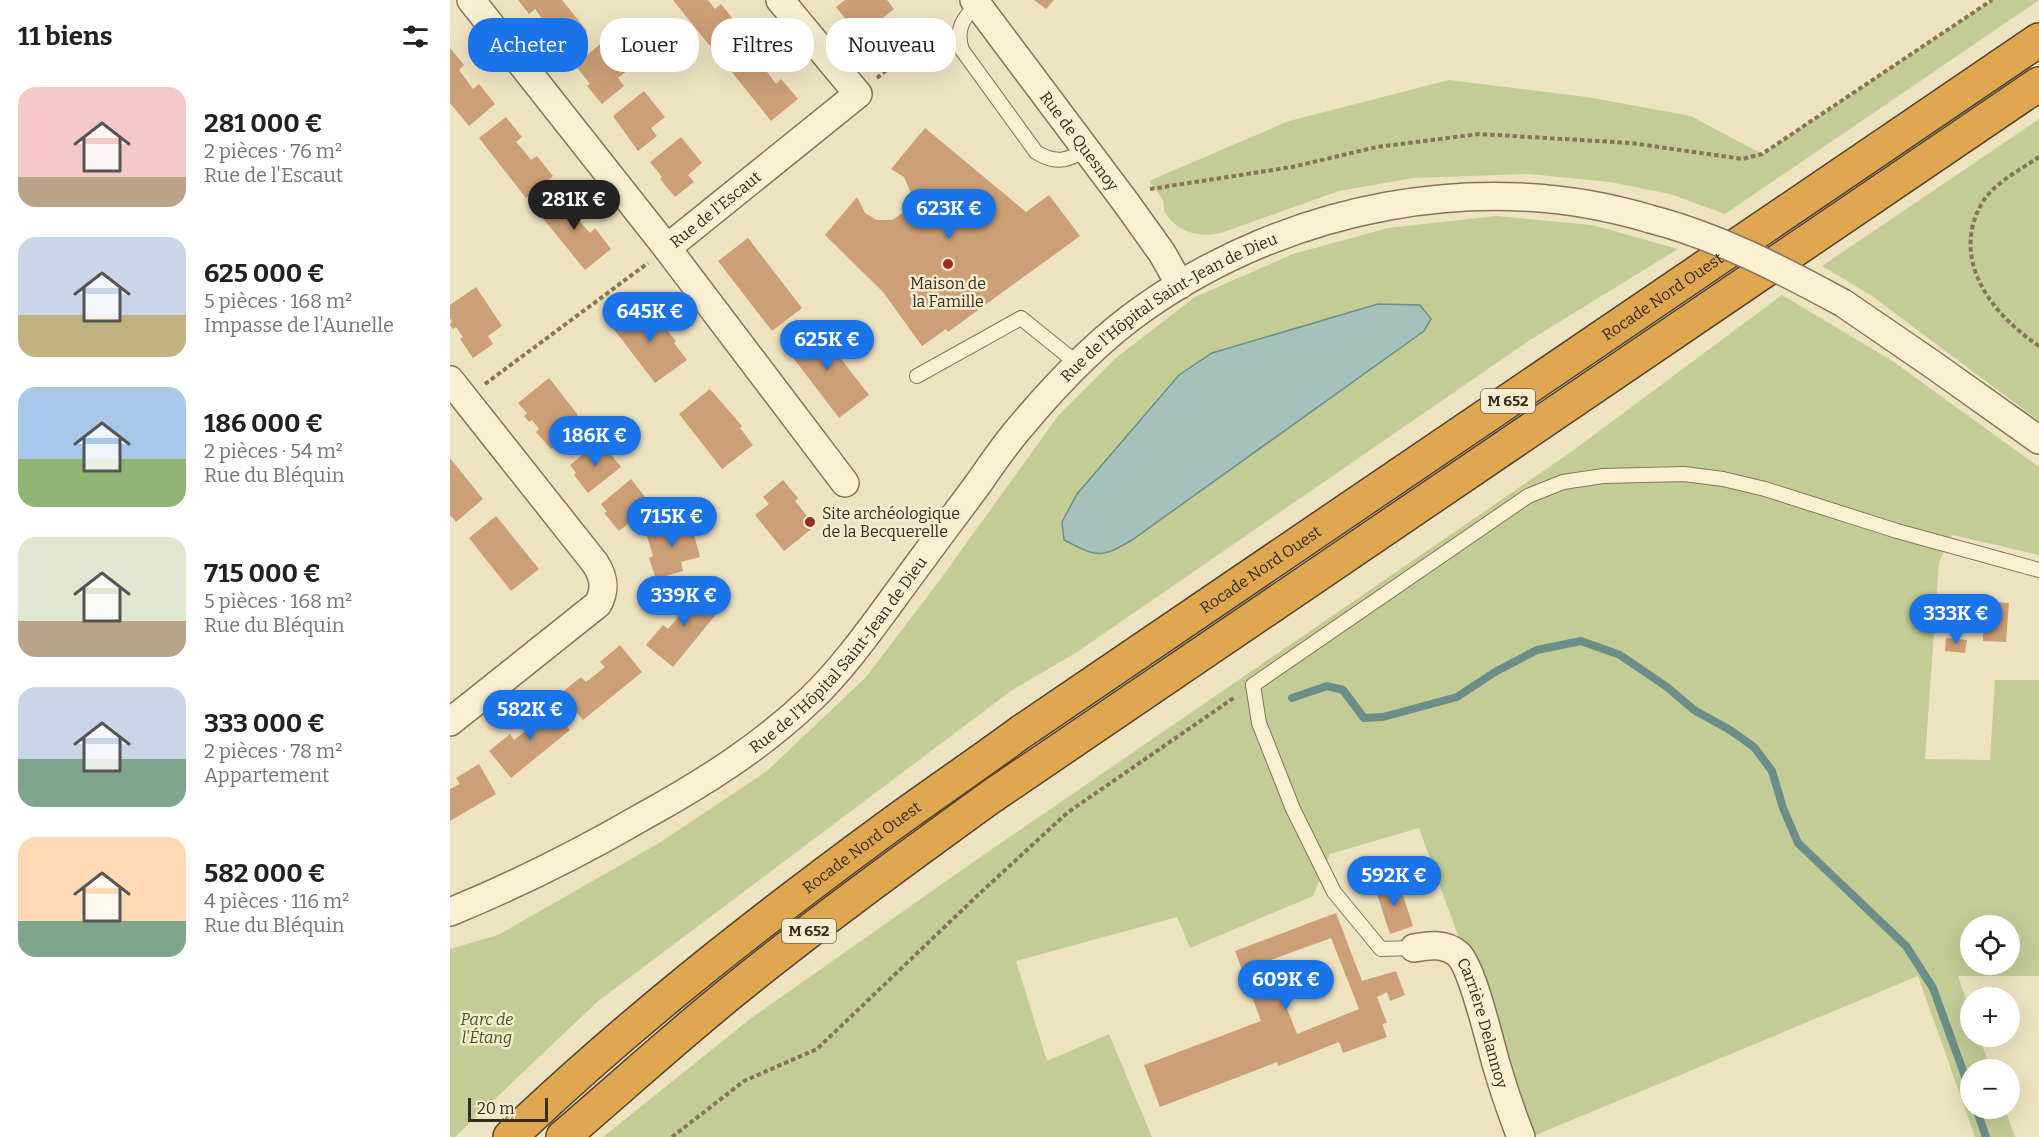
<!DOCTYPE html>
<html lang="fr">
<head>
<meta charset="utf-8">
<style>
	:root { --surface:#fff; --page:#f6f6f6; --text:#202124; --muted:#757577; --accent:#1a73e8 }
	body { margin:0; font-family:Bitter,serif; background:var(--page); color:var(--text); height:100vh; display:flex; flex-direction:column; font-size:22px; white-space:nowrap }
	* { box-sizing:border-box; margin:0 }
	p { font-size:20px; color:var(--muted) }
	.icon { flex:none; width:33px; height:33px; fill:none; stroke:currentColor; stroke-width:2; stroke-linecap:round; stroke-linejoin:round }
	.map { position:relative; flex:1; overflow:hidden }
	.panel { display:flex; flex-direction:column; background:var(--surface); width:450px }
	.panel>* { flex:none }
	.top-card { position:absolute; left:18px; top:18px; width:570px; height:54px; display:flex; gap:12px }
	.fabs { position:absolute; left:1510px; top:915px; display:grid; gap:12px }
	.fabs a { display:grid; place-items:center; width:60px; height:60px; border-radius:50%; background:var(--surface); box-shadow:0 6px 24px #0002; font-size:30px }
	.scale { position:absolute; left:18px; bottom:15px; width:80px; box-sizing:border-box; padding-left:6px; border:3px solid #372b1d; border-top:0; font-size:16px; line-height:21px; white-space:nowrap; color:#372b1d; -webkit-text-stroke:4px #f6edd0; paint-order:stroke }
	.price { position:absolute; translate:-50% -51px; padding:0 14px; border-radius:21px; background:var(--accent); color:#fff; font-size:20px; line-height:39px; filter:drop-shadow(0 2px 3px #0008) }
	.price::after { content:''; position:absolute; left:50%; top:36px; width:18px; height:14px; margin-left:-9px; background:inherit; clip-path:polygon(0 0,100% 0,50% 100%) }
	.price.selected { background:#222; color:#fff }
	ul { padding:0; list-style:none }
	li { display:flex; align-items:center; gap:18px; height:150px; padding:0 18px }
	li span { display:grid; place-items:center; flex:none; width:168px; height:120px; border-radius:18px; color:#555 }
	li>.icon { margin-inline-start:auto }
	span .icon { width:72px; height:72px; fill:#fffc; stroke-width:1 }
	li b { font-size:26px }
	h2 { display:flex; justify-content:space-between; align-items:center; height:72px; padding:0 18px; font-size:26px }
	.pill { padding:0 21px; border-radius:24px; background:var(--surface); box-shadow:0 6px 24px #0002; font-size:21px; line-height:54px }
	.pill.selected { background:var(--accent); color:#fff }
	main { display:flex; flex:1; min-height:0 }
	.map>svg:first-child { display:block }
	.green { fill:#c3cc95; fill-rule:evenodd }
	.water { fill:#a4c1ba; stroke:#6b8f88; stroke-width:1.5 }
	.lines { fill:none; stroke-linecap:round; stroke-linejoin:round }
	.stream { stroke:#6b8f88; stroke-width:8 }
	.building { fill:#cd9f76; fill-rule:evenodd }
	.lane-casing { stroke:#887458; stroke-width:16 }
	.street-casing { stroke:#887458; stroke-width:30 }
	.highway-casing { stroke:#55422d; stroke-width:36 }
	.path { stroke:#887458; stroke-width:4; stroke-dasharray:4.5 3; stroke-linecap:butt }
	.lane { stroke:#f9f0d4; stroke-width:14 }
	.street { stroke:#f9f0d4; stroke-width:27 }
	.highway { stroke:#dfa850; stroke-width:33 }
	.street-bridge-casing { stroke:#887458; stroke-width:30; stroke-linecap:butt }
	.street-bridge { stroke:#f9f0d4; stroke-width:27 }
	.poi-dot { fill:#982d28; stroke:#f6edd0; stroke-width:2 }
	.labels { text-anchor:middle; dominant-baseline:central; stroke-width:5; stroke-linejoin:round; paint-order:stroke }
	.shield { fill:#f6edd0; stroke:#706553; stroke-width:1.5 }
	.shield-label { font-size:15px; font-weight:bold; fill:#372b1d }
	.street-label { font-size:16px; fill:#372b1d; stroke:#f6edd0 }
	.poi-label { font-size:16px; fill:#372b1d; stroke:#f6edd0 }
	.park-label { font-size:16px; font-style:italic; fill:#455423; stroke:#f6edd0 }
</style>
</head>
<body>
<main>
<section class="panel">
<h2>11 biens<svg class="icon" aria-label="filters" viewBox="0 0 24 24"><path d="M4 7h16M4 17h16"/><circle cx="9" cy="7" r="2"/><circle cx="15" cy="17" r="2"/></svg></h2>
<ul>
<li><span style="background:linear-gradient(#f6c9c9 75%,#b9a48a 0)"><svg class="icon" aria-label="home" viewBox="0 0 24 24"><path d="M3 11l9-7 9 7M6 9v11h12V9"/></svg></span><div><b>281 000 €</b><p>2 pièces · 76 m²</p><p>Rue de l'Escaut</p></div></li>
<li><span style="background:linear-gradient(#c9d6e8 65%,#c2b280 0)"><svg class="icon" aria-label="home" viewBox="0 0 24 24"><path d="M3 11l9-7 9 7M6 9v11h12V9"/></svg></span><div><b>625 000 €</b><p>5 pièces · 168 m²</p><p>Impasse de l'Aunelle</p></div></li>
<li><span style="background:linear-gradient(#a9c7e8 60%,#8fb573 0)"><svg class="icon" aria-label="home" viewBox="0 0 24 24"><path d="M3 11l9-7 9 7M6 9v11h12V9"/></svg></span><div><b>186 000 €</b><p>2 pièces · 54 m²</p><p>Rue du Bléquin</p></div></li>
<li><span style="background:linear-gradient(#dfe7d0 70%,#b9a48a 0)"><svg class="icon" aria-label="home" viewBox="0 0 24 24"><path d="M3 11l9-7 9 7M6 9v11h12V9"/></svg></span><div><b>715 000 €</b><p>5 pièces · 168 m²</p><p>Rue du Bléquin</p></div></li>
<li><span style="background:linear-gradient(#c9d6e8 60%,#7fa58c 0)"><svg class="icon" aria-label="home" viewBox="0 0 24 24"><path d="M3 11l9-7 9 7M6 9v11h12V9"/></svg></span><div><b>333 000 €</b><p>2 pièces · 78 m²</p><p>Appartement</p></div></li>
<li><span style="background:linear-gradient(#ffd9b3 70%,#7fa58c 0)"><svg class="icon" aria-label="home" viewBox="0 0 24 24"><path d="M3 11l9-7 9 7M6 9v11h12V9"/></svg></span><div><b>582 000 €</b><p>4 pièces · 116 m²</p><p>Rue du Bléquin</p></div></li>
</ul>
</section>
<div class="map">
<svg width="1589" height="1137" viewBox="0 0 1589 1137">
	<rect width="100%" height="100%" fill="#eee3c1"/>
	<g class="green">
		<path d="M1542 0H1589L1275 214 1220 194 1160 182 1079 174 963 178 889 191 771 233C751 238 728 233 716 214 713 210 714 205 713 200 710 194 703 187 699 181L839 121 999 80 1137 97 1241 116 1312 154Z"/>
		<polygon points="1589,119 1589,421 1422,296 1372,266"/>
		<polygon points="1046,216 1142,225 1228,249 1080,340 627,652 561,691 147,1002 5,1137 0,1137 0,949 48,935 209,843 317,771 416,677 489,581 608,416 667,357 745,297 843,254 938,228"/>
		<path d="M1332 295 1441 360 1589 467V555L1502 535 1489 562 1475 759 1540 760 1545 680H1589V976H1508L1521 1014V1036L1529 1037 1541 1069 1521 1070V1108L1555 1109 1565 1137H1525L1468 976 1081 1137 969 828 880 854 863 896 740 948 727 917 566 961 597 1061 659 1034 702 1137H153L300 1019 529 858 1121 452ZM1521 926H1560V964H1521Z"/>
	</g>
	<path class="water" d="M928 304 970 305 981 319 974 331 682 540C650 559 647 557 614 540L612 522 627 494 729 375 762 353Z"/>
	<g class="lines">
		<g class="stream">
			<polyline points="842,698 877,686 893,690 914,718 933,717 1007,697 1045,672 1087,650 1131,641 1170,655 1217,687 1244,710 1280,730 1304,747 1322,771 1333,808 1348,843 1456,946 1483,988 1521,1093"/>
			<polyline points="1526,1108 1536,1137"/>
		</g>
	</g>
	<g class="building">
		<polygon points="68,0 112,0 137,31 110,53 94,33 99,28 85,9 79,14"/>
		<polygon points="223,0 258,0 265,9 271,4 287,24 260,46"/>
		<polygon points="395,0 437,0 444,9 429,21 435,29 413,47 398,29 401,26 386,7"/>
		<polygon points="584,0 604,0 596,9"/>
		<polygon points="160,36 184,65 168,78 174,86 152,104 137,86 140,84 125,65"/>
		<polygon points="300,40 316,60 311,64 326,84 331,79 348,99 321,121 273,61"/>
		<polygon points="0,48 14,65 9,70 23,89 29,84 45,104 19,126 0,103"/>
		<polygon points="194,91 215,117 201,128 207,136 188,151 163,116"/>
		<polygon points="56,117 72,137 66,142 74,151 81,160 87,156 103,176 76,198 29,138"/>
		<polygon points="475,128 576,212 599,195 630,236 498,332 496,329 472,346 433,292 375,235 407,197 415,213 427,220 442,220 454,212 460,199 460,191 454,177 441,169"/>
		<polygon points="231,137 252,163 238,175 244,182 225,197 210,179 212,177 200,162"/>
		<polygon points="114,190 130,210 124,214 132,224 140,233 145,228 161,249 135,270 87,211"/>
		<polygon points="298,238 352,308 322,331 268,261"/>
		<polygon points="26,287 52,326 38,336 43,344 23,358 10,339 13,337 6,327 3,329 0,325 2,321 0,318 0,305"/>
		<polygon points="194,304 226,341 224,343 237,360 205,383 163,328"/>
		<polygon points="364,324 419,395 389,418 335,347"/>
		<polygon points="99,378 128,415 114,426 120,434 101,449 86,432 89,429 82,420 79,422 74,416 77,413 68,403"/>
		<polygon points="260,389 292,426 290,428 303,445 272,469 229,414"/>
		<polygon points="150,441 171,467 138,493 124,475 126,473 120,465"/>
		<polygon points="0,458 33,499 6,522 0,515"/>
		<polygon points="181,479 202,506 169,531 154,513 157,512 151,504"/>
		<polygon points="333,480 348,498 345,501 365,526 334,551 305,515 319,504 313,497"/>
		<polygon points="46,516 89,569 61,591 19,538"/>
		<polygon points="240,520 250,557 231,562 233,571 206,579 199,558 203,556 196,533"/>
		<polygon points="244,586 271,608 223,667 196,645 213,625 218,629 226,620 233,611 228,606"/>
		<polygon points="1492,598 1559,603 1556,642 1533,641 1533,624 1498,622 1498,626 1490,626"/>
		<polygon points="1496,638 1517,640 1515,653 1495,651"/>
		<polygon points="170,645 192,672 133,720 111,693 131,677 136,682 145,675 155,667 150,662"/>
		<polygon points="98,703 120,730 61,778 39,751 60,734 64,740 83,725 78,720"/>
		<polygon points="29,764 46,794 0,821 0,789 10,784 6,778"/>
		<polygon points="948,880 963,926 940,934 925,888"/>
		<path d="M886 913 912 981 946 971 955 995 940 1001 937 992 927 997 937 1023 932 1024 937 1037 893 1053 889 1042 828 1066 827 1062 710 1107 694 1065 811 1021 785 951ZM881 938 909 1009 847 1034 831 993 842 989 833 967 822 971 818 961Z"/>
	</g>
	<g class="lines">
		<defs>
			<g id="lane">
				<path d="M528 4C513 18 505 29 512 50L586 152C605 164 617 161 636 150"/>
				<polyline points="467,376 571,318 628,364"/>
				<polyline points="964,948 931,949 884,892 843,809 809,723 803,685 1078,496 1113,482 1153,476 1234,474 1273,479 1315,489 1447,531 1589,570"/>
			</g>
			<g id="street">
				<path id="s1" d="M21 0 217 248 408 94 330 0"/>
				<path id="s2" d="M524 0 677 204 712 253 730 285"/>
				<polyline points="217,248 395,483"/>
				<polyline points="1393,303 1482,364 1589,440"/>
				<path d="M0 380 145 563C154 577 156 589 148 604L0 722"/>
				<path id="s3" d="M0 912C66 885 130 853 192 817 252 784 311 747 361 699 391 670 415 637 440 603 469 563 499 523 528 484 542 464 556 443 572 425 608 382 648 340 694 308 838 206 1031 168 1200 219"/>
				<path id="s4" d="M964 948C979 945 995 943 1008 954 1023 968 1040 1044 1047 1067 1054 1091 1062 1114 1071 1137"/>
			</g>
			<g id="highway">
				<path id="s5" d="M60 1137C176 1026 302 927 431 832 477 798 525 766 571 732L1589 40"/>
				<path d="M113 1137C170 1088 225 1038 283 991 367 923 455 859 542 796L1589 84"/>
			</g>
		</defs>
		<use href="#lane" class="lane-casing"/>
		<use href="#street" class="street-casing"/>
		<use href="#highway" class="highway-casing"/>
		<g class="path">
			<polyline points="427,78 490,24"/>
			<path d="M1589 157C1570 170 1544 183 1532 203 1499 261 1543 315 1589 346"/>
			<polyline points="700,189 842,167 927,147 1029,134 1181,143 1293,159 1312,154 1542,0"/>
			<polyline points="35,384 198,263"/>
			<polyline points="222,1137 294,1081 367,1049 528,895 617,813 785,697"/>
		</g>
		<use href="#lane" class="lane"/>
		<use href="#street" class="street"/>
		<use href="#highway" class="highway"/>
		<defs>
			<path id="street-bridge" d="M1200 219C1267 236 1332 270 1393 303"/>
		</defs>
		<use href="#street-bridge" class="street-bridge-casing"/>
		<use href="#street-bridge" class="street-bridge"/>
	</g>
	<g class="poi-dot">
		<circle cx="498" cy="264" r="6"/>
		<circle cx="360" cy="522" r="6"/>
	</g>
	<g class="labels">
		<g class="shield">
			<rect x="1031" y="389" width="54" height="24" rx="4.5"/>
			<rect x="332" y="919" width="54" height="24" rx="4.5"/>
		</g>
		<g class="shield-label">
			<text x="1058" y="401">M 652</text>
			<text x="359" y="931">M 652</text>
		</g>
		<g class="street-label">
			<text stroke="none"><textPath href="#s2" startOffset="176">Rue de Quesnoy</textPath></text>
			<text stroke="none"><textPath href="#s1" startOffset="378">Rue de l'Escaut</textPath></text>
			<text stroke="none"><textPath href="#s5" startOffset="1428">Rocade Nord Ouest</textPath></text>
			<text stroke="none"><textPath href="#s3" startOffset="958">Rue de l'Hôpital Saint-Jean de Dieu</textPath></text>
			<text stroke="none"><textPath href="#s5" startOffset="942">Rocade Nord Ouest</textPath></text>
			<text stroke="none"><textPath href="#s3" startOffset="472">Rue de l'Hôpital Saint-Jean de Dieu</textPath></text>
			<text stroke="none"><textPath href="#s5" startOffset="456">Rocade Nord Ouest</textPath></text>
			<text stroke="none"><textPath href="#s4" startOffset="120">Carrière Delannoy</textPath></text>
		</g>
		<g class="poi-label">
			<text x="498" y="283">Maison de<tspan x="498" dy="18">la Famille</tspan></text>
			<text x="372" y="513" text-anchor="start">Site archéologique<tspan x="372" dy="18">de la Becquerelle</tspan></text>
		</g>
		<g class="park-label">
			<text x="37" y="1019">Parc de<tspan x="37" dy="18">l'Étang</tspan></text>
		</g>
	</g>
</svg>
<div class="fabs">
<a><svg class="icon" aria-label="locate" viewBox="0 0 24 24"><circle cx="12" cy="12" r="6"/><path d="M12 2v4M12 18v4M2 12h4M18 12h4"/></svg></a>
<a>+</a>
<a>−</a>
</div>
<div class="scale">20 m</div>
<b class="price selected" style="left:124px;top:231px">281K €</b>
<b class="price" style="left:499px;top:240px">623K €</b>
<b class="price" style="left:200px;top:343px">645K €</b>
<b class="price" style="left:377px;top:371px">625K €</b>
<b class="price" style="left:145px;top:467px">186K €</b>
<b class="price" style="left:222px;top:548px">715K €</b>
<b class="price" style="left:234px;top:627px">339K €</b>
<b class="price" style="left:1506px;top:645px">333K €</b>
<b class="price" style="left:80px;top:741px">582K €</b>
<b class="price" style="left:944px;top:907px">592K €</b>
<b class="price" style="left:836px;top:1011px">609K €</b>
<div class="top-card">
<a class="pill selected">Acheter</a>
<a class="pill">Louer</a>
<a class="pill">Filtres</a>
<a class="pill">Nouveau</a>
</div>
</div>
</main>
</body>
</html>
